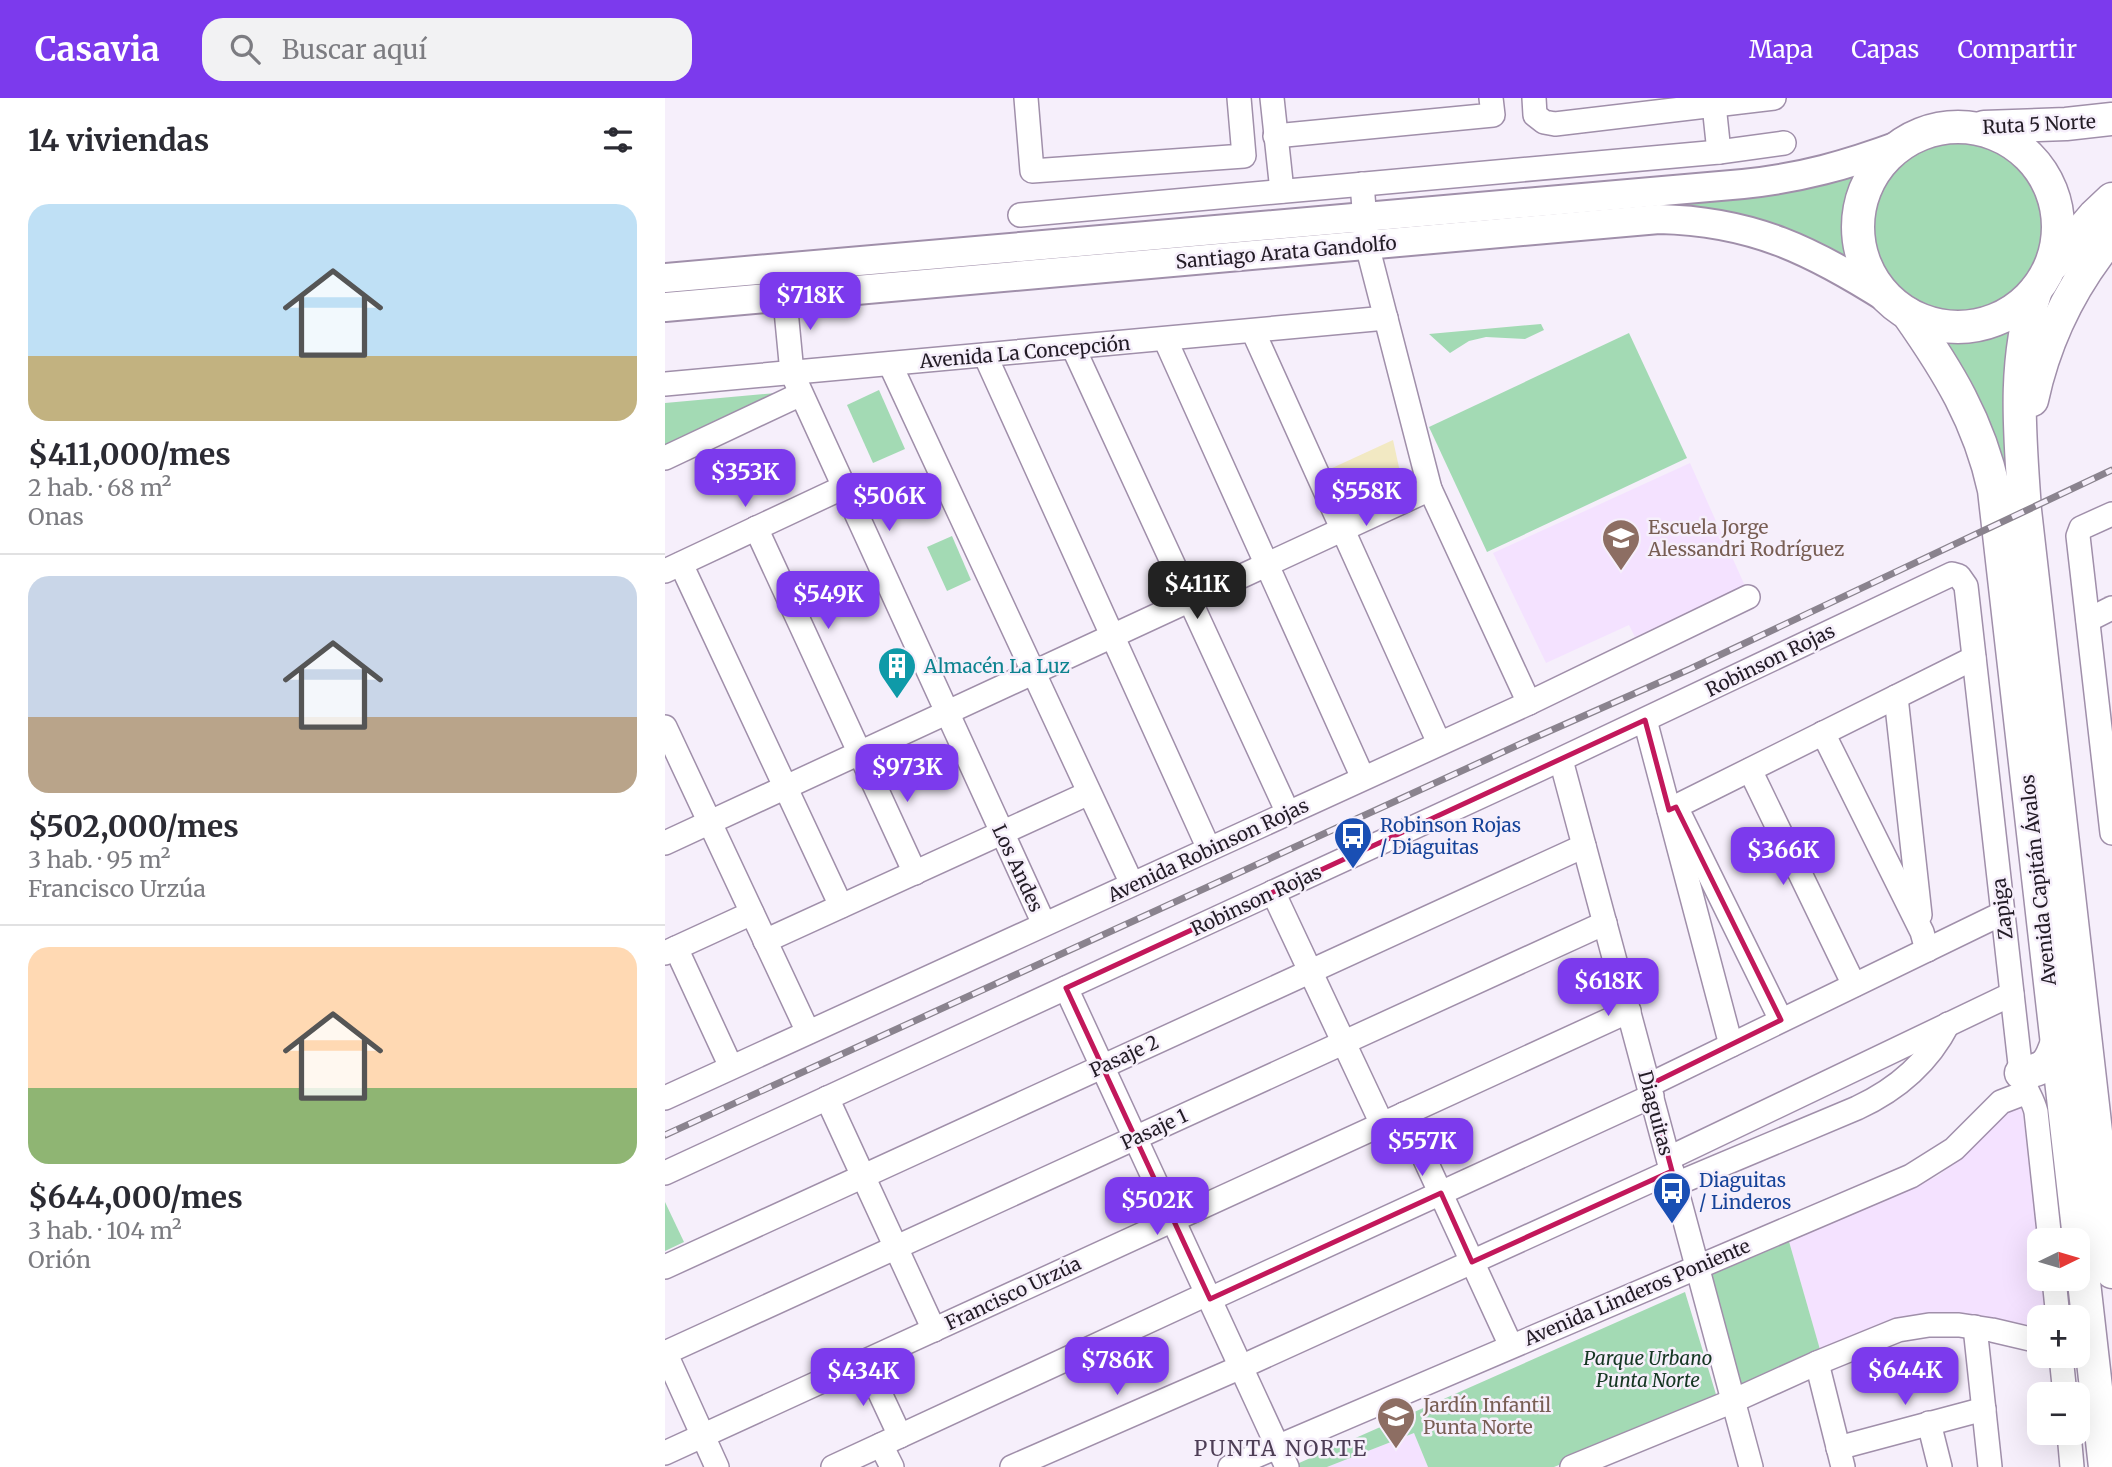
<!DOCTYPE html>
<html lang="es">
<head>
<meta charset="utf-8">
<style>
	:root { --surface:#fff; --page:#f2f2f3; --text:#2b2b33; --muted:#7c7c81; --line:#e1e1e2; --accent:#7c3aed }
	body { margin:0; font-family:Merriweather,serif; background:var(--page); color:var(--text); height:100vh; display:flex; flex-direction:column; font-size:26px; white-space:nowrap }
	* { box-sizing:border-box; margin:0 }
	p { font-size:23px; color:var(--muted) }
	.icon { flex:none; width:38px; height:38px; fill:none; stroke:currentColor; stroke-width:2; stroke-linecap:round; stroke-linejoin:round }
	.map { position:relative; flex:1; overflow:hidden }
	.panel { display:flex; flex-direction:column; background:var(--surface); width:665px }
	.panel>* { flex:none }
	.needle { width:46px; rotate:85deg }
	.buttons { position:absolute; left:1362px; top:1130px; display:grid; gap:14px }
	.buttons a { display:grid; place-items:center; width:63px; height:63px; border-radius:14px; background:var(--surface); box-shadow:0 7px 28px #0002; font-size:35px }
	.price { position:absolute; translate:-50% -60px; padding:0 16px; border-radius:14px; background:var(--accent); color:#fff; font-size:23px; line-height:46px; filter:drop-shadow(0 2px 4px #0008) }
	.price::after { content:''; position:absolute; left:50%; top:42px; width:21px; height:16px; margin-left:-10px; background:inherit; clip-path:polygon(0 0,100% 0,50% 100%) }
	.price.current { background:#222; color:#fff }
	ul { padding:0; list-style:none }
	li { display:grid; align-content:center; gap:14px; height:371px; padding:0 28px }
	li+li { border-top:2px solid var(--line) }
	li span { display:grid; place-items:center; height:217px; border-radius:21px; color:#555 }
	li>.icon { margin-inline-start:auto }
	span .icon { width:126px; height:126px; fill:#fffc; stroke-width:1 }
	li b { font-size:30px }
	h2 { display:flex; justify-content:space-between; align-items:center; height:84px; padding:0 28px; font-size:30px }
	header { display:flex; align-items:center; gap:42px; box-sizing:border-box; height:98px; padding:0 35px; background:var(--accent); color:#fff }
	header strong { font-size:33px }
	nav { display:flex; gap:38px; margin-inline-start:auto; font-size:24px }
	.search { width:490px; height:63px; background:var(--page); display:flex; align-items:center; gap:18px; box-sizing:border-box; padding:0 24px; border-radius:21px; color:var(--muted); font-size:26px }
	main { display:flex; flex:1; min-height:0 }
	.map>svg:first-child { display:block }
	.built { fill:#f4e2ff }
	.green { fill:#a3dab4 }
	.sand { fill:#f2e9c3 }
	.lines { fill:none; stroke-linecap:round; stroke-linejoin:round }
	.minor-casing { stroke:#a08faa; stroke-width:26 }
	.major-casing { stroke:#a08faa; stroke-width:32 }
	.highway-casing { stroke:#a08faa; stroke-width:35 }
	.minor { stroke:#fff; stroke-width:23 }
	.major { stroke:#fff; stroke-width:28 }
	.highway { stroke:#fff; stroke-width:32 }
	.rail-casing { stroke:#8a838e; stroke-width:7 }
	.rail { stroke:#f6effb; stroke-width:4.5; stroke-dasharray:13; stroke-linecap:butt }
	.marked { fill:none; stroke:#c2185b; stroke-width:5; stroke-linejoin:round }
	.labels { text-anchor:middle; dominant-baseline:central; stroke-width:5; stroke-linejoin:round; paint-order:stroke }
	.street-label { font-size:19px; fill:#231c26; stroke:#f6effb }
	.education-label { font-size:19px; fill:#785e54; stroke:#f6effb; text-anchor:start }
	.culture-label { font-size:19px; fill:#0d838f; stroke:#f6effb; text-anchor:start }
	.transit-label { font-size:19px; fill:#164399; stroke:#f6effb; text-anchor:start }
	.park-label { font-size:19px; font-style:italic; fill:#153622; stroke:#f6effb }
	.neighbourhood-label { font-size:21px; letter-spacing:2px; fill:#4d3d55; stroke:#f6effb }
</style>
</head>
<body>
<header>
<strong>Casavia</strong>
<div class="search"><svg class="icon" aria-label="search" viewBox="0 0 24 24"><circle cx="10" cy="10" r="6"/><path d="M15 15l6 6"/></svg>Buscar aquí</div>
<nav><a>Mapa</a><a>Capas</a><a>Compartir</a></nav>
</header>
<main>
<section class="panel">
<h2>14 viviendas<svg class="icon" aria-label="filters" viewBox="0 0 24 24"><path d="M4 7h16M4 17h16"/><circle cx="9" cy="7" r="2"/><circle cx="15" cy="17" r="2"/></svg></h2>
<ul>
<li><span style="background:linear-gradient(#bfe0f5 70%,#c2b280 0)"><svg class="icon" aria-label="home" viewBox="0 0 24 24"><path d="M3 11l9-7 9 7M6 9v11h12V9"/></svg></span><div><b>$411,000/mes</b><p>2 hab. · 68 m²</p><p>Onas</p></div></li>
<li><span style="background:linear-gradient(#c9d6e8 65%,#b9a48a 0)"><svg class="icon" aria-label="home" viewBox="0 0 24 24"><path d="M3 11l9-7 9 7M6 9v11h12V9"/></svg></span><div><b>$502,000/mes</b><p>3 hab. · 95 m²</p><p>Francisco Urzúa</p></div></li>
<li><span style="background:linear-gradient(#ffd9b3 65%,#8fb573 0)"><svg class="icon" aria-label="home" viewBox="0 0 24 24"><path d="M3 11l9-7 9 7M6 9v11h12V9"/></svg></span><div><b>$644,000/mes</b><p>3 hab. · 104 m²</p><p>Orión</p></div></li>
</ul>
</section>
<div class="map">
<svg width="1447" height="1369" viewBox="0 0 1447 1369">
	<rect width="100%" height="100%" fill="#f6effb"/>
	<g class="built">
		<polygon points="1025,365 1080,488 970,539 964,527 881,565 828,455"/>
		<polygon points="1351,1006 1357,1010 1374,1143 1374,1181 1378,1181 1383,1220 1374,1220 1374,1233 1315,1220 1156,1255 1123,1140 1273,1078 1310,1046 1345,1009"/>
		<polygon points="749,1335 763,1369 662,1369"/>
	</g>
	<g class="green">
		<circle cx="1292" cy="130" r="86"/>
		<path d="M1191 75C1178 113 1175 128 1187 168L1128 139 726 121Z"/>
		<polygon points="876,226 879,232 860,241 821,239 804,243 785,255 764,236"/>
		<polygon points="1350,231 1350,401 1282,245 1319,243"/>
		<polygon points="964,235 1022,360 822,454 764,329"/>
		<polygon points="214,292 240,351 208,365 182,307"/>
		<polygon points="122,294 0,351 0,305"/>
		<polygon points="287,438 306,482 282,493 262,449"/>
		<polygon points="0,1104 19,1144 0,1153"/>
		<polygon points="1123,1140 1156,1255 1077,1288 1041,1173"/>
		<polygon points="1020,1194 1053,1303 889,1369 763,1369 749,1335 662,1369 625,1369"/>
	</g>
	<polygon class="sand" points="728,342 737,383 681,410 665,371"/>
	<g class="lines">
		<defs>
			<g id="minor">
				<polyline points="361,0 367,73 579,58 574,0"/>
				<polyline points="607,0 617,93"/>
				<polyline points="869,0 870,17 879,24 890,26 1109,0"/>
				<polyline points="1049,7 1054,54"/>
				<polyline points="610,38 828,17 826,0"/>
				<polyline points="697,86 702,147 765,391 864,605"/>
				<polyline points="355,117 1054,54 1119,45"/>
				<polyline points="118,181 127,275 379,826"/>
				<polyline points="588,233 774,645"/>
				<polyline points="500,241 698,680"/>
				<polyline points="408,249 623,715"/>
				<polyline points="320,257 544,751"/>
				<polyline points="225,266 467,786"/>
				<polyline points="0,286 721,220"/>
				<polyline points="0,360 136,296"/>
				<polyline points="1447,416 1416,430 1413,438 1447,735"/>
				<polyline points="91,430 250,775"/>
				<polyline points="16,466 176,808"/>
				<polyline points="0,473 179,389"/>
				<polyline points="1423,522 1447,510"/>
				<polyline points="1231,599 1255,817"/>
				<polyline points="980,622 1066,947"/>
				<polyline points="0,629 143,934"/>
				<polyline points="1158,635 1257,834 1262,852"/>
				<polyline points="896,662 1086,1369"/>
				<polyline points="1085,672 1189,887"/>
				<polyline points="1004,712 1309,560"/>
				<polyline points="1017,721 1116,922"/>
				<polyline points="0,745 765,391"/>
				<polyline points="608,794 717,1026"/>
				<polyline points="100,843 424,695"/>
				<polyline points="11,850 66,969"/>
				<polyline points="0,855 87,815"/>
				<polyline points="401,890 622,1369"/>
				<polyline points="984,987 1338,815"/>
				<polyline points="0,1000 864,605 1083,499"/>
				<polyline points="162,1000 269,1232"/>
				<polyline points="739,1016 846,1248"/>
				<polyline points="1004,1060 1347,896"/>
				<path d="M0 1075 875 671 1287 476 1294 478 1301 488 1356 975C1358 989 1368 1000 1371 1014L1385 1143"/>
				<path d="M1011 1086 1192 1010C1231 992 1263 965 1283 926"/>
				<polyline points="0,1169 919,748"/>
				<polyline points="1389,1181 1393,1220"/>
				<polyline points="545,1201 987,998"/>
				<polyline points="1310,1229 1325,1369"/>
				<polyline points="0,1254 52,1369"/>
				<polyline points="0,1255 940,825"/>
				<polyline points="1396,1258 1400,1297"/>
				<polyline points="200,1263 235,1338"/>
				<polyline points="1152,1265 1178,1369"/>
				<polyline points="1264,1325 1275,1369"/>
				<polyline points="1404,1335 1407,1369"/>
				<polyline points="216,1347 227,1369"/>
				<polyline points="1173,1350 1319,1311"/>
				<polyline points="0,1355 964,913"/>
				<polyline points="168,1369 542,1196"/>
				<polyline points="347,1369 576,1269 1007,1073"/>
				<polyline points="565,1369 1246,1078 1289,1051 1336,1004 1362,994"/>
				<polyline points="907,1369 1068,1303 1152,1265 1233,1232 1264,1227 1294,1227 1327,1232 1374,1243"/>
			</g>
			<g id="major">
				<path d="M0 180 1078 86C1136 80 1182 67 1236 47"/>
				<path d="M0 209 994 121C1088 123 1148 153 1225 202"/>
			</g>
			<g id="highway">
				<polyline points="1319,29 1401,26 1447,21"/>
				<circle cx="1293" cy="129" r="100"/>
				<polyline points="1388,166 1429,118 1447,101"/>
				<path d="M1371 192C1347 265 1355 338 1360 412L1447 1174"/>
				<path d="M1243 216C1283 273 1314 323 1329 392L1440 1369"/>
				<path d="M1367 302C1380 241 1408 185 1447 138"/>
				<path d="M1356 975C1381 971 1384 967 1392 944"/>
			</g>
		</defs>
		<use href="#minor" class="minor-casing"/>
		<use href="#major" class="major-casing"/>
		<use href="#highway" class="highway-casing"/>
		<use href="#minor" class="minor"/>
		<use href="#major" class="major"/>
		<use href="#highway" class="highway"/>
		<defs>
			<polyline id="rail" points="0,1037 862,643 1025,571 1447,372"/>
		</defs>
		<use href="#rail" class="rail-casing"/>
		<use href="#rail" class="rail"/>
	</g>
	<path class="marked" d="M980 622 1004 712 1011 709 1116 922 984 987 1007 1073 807 1164 776 1095 545 1201 401 890Z"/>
	<defs>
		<symbol id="school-pin" viewBox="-11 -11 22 30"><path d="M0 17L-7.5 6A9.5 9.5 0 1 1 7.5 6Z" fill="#8d6e63" stroke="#f6effb"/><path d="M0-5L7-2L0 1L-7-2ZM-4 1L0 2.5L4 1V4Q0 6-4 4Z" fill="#fff"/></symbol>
		<symbol id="building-pin" viewBox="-11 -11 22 30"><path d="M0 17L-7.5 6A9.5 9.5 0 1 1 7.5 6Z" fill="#0f9aa8" stroke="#f6effb"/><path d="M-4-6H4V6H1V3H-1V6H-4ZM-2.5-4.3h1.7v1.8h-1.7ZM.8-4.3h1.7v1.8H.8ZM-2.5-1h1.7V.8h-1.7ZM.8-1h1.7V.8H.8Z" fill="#fff"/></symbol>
		<symbol id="bus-pin" viewBox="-11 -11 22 30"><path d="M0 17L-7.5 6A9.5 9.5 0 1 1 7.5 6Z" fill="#1a4fb4" stroke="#f6effb"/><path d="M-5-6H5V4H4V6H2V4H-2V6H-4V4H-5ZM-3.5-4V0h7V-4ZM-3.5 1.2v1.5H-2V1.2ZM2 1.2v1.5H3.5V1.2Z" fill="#fff"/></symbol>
	</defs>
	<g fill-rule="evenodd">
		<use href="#school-pin" x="934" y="418" width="44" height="60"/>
		<use href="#building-pin" x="210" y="546" width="44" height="60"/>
		<use href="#bus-pin" x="666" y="716" width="44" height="60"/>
		<use href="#bus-pin" x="985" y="1071" width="44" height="60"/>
		<use href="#school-pin" x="709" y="1296" width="44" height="60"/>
	</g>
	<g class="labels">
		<g class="street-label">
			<text transform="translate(1374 26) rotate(-3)">Ruta 5 Norte</text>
			<text transform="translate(621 154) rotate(-5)">Santiago Arata Gandolfo</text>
			<text transform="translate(360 254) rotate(-5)">Avenida La Concepción</text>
			<text transform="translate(1105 562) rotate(-26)">Robinson Rojas</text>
			<text transform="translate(543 752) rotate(-25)">Avenida Robinson Rojas</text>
			<text transform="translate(353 770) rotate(65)">Los Andes</text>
			<text transform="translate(1373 782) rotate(-96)">Avenida Capitán Ávalos</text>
			<text transform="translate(591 802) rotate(-25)">Robinson Rojas</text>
			<text transform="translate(1337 811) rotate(-97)">Zapiga</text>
			<text transform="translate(459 958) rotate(-25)">Pasaje 2</text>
			<text transform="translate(991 1015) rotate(75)">Diaguitas</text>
			<text transform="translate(489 1031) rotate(-25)">Pasaje 1</text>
			<text transform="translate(972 1194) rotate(-23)">Avenida Linderos Poniente</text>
			<text transform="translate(348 1195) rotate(-25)">Francisco Urzúa</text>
		</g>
		<g class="education-label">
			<text x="983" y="429">Escuela Jorge<tspan x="983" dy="22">Alessandri Rodríguez</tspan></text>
			<text x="758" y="1307">Jardín Infantil<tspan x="758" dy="22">Punta Norte</tspan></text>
		</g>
		<g class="culture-label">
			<text x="259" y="568">Almacén La Luz</text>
		</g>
		<g class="transit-label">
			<text x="715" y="727">Robinson Rojas<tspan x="715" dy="22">/ Diaguitas</tspan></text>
			<text x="1034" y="1082">Diaguitas<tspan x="1034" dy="22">/ Linderos</tspan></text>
		</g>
		<g class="park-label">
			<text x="983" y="1260">Parque Urbano<tspan x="983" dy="22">Punta Norte</tspan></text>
		</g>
		<g class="neighbourhood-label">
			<text x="616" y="1350">PUNTA NORTE</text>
		</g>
	</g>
</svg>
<div class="buttons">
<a><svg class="needle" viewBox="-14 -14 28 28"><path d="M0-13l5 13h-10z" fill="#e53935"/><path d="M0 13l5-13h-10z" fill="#7c7c81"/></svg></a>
<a>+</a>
<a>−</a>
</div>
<b class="price" style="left:145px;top:234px">$718K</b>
<b class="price" style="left:80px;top:411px">$353K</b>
<b class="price" style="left:701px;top:430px">$558K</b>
<b class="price" style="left:224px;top:435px">$506K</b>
<b class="price current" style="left:532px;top:523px">$411K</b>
<b class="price" style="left:163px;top:533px">$549K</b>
<b class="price" style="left:242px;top:706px">$973K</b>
<b class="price" style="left:1118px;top:789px">$366K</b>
<b class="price" style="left:943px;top:920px">$618K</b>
<b class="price" style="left:757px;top:1080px">$557K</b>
<b class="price" style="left:492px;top:1139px">$502K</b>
<b class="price" style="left:452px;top:1299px">$786K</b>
<b class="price" style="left:1240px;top:1309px">$644K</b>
<b class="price" style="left:198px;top:1310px">$434K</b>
</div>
</main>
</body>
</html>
